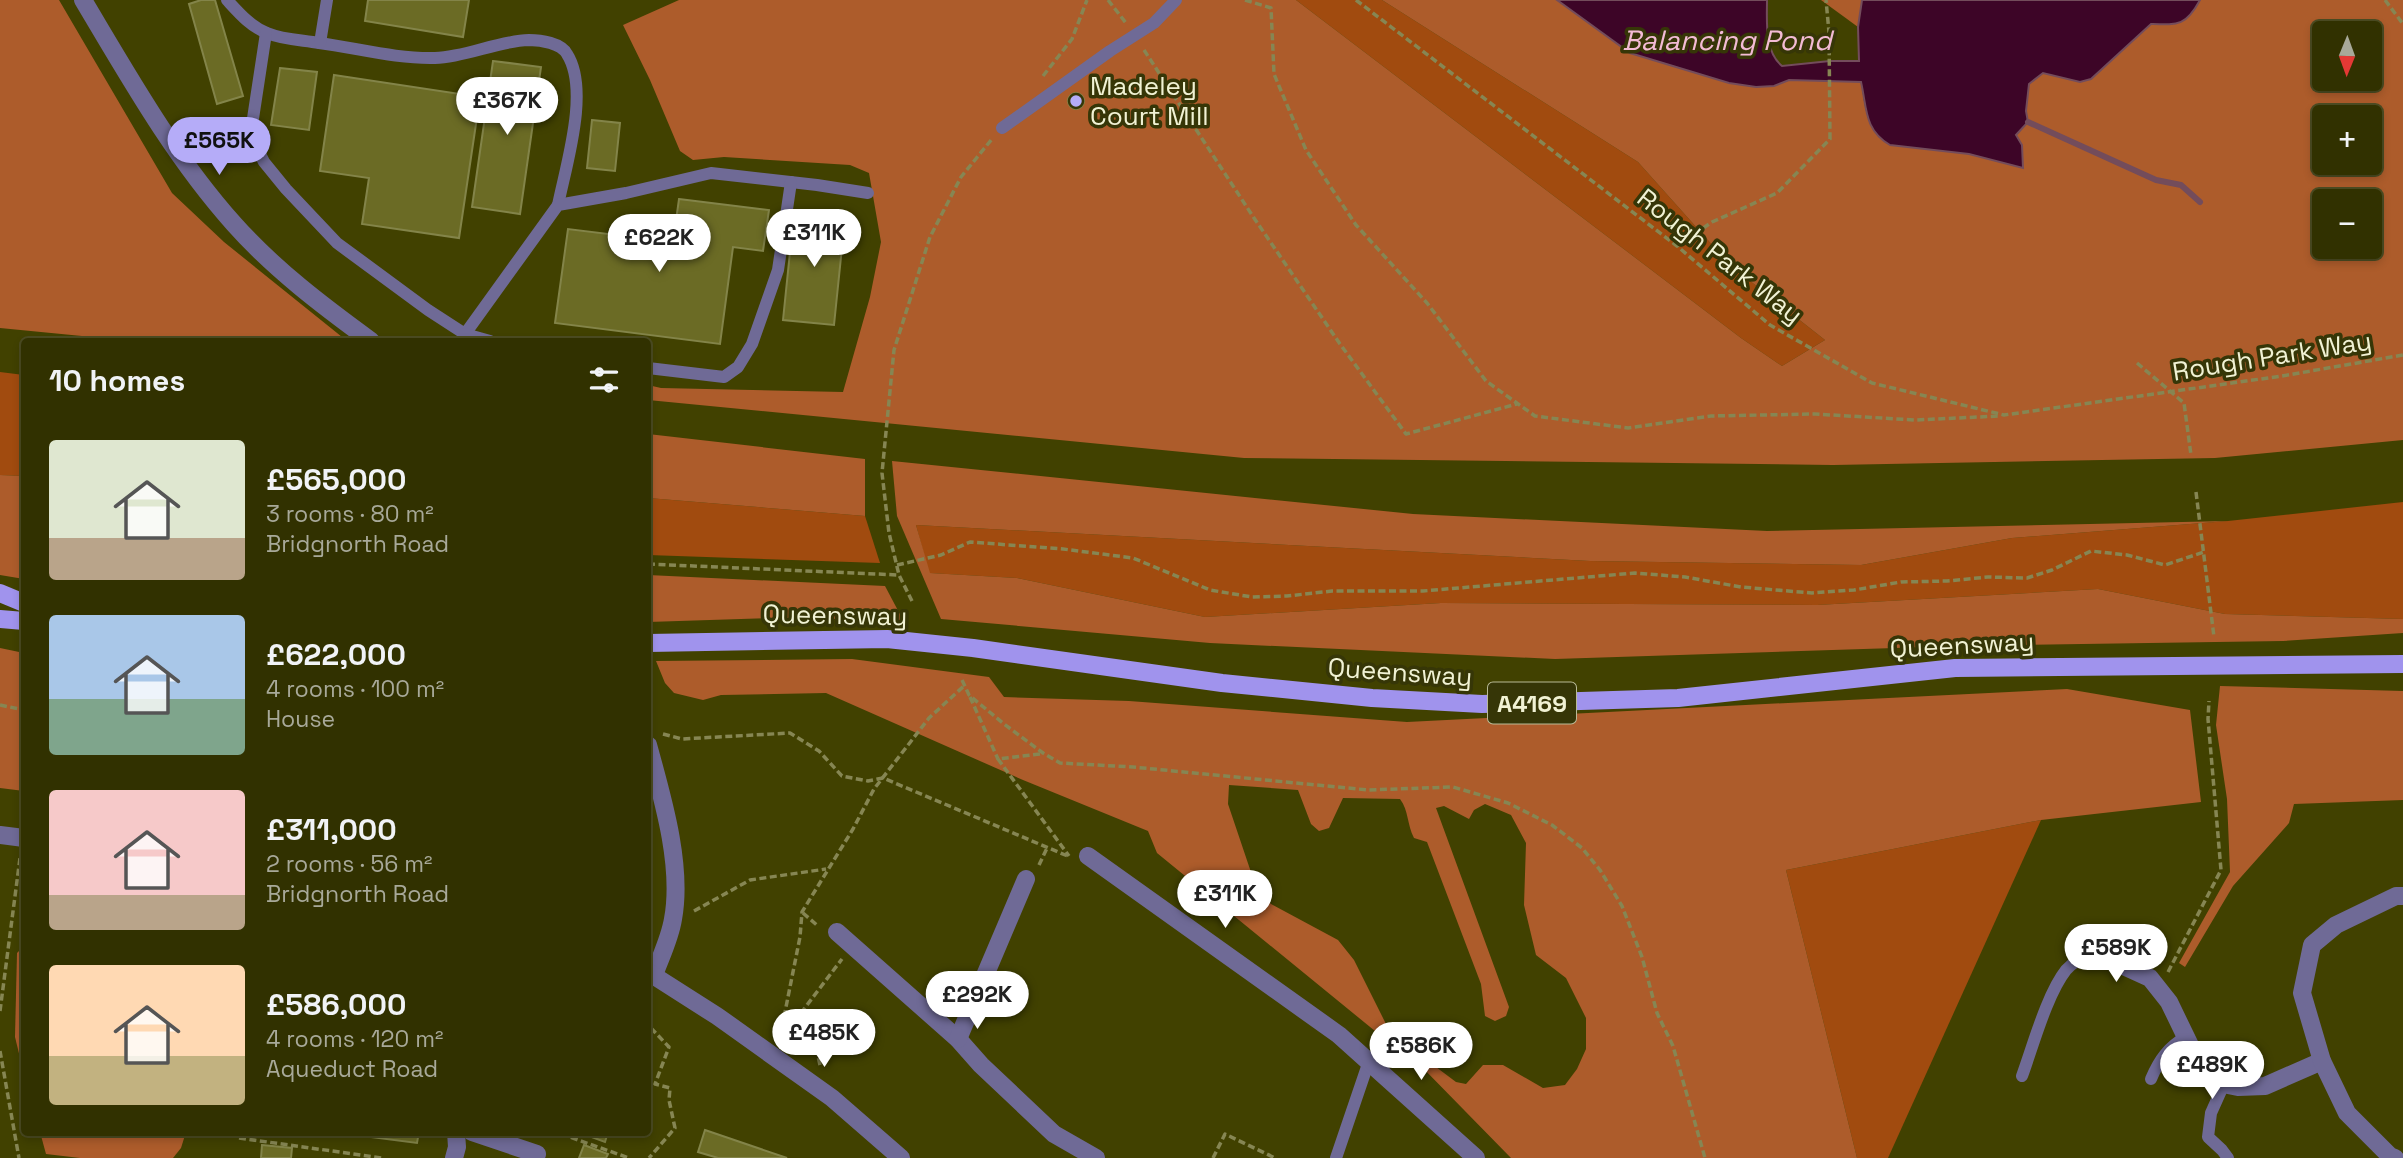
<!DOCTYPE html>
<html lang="en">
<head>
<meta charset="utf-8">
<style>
	:root { --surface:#313100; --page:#3d3d0f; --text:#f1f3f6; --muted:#a8a999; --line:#4c4c22; --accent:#b5acf8 }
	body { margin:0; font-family:"Space Grotesk",sans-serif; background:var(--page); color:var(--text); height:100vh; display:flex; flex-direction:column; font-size:26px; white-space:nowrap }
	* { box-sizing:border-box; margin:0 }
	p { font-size:23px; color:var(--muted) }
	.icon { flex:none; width:38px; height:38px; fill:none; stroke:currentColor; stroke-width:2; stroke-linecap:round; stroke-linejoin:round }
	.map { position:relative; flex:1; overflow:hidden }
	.details { position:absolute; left:21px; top:338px; width:630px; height:798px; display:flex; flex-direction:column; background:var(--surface); border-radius:7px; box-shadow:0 4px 10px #0003,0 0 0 2px var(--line) }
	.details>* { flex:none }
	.needle { width:46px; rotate:181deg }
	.fabs { position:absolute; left:2312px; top:21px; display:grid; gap:14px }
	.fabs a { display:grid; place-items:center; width:70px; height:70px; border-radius:7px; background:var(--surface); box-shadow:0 4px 10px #0003,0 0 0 2px var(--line); font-size:35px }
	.price { position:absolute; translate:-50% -60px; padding:0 16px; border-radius:24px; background:#fff; color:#222; font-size:23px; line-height:46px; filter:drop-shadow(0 2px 4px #0008) }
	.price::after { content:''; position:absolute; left:50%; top:42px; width:21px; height:16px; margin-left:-10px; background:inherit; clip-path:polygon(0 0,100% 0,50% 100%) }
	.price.current { background:var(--accent); color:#111 }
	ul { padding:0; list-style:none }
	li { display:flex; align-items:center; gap:21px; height:175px; padding:0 28px }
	li span { display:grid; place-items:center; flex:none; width:196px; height:140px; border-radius:7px; color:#555 }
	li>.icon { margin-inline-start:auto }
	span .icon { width:84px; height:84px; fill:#fffc; stroke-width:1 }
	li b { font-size:30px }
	h2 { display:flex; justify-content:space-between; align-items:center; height:84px; padding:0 28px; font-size:30px }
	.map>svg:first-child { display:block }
	.green { fill:#a14b0f }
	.forest { fill:#ad5c2b; fill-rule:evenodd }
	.water { fill:#3d0527; stroke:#734c5b; stroke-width:2 }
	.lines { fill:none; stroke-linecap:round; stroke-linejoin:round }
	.stream { stroke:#734c5b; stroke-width:6 }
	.building { fill:#6b6b25; stroke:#838449; stroke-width:2 }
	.path { stroke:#868653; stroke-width:3.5; stroke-dasharray:7 3.5; stroke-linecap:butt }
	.service { stroke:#6f6a96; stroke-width:12 }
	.minor { stroke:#6f6a96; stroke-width:18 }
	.tertiary { stroke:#6f6a96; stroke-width:18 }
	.primary { stroke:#a093ed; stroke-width:18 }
	.poi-dot { fill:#b5acf8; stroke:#363607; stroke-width:2.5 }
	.labels { text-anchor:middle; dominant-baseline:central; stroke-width:7; stroke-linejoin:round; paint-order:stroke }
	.shield { fill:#363607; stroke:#b9ba96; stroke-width:2 }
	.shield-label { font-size:24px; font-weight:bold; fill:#f1f2d4 }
	.poi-label { font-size:26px; fill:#f1f2d4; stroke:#363607; text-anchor:start }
	.street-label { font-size:26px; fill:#f1f2d4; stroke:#363607 }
	.water-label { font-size:28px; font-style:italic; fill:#f3bbd5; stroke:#363607 }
</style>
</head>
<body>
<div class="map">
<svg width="2403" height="1158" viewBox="0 0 2403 1158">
	<rect width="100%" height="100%" fill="#414100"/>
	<g class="green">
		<polygon points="1296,0 1382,0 1638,162 1731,266 1825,340 1782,366 1741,338"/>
		<polygon points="0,372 24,375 24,476 0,475"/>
		<polygon points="648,498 865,516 880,563 648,555"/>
		<polygon points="2403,502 2403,619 2225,614 2098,589 1817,605 1441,603 1205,617 1017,578 929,573 916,525 1590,561 1861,565 2012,538 2228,521"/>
		<polygon points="2041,820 1888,1158 1857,1158 1786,870"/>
	</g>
	<g class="forest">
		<polygon points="0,0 59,0 172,193 224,242 347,341 133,341 0,328"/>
		<path d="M679 0H1296L1741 338 1782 366 1825 340 1731 266 1638 162 1382 0H1557L1630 53 1729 83 1756 87 1774 86 1789 80 1861 82C1865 107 1866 131 1890 145L1969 154 2022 168 2016 135 2028 122 2026 111 2029 84 2043 73 2080 82 2091 79 2151 24C2178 25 2186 26 2200 0H2403V440L2215 458 1833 465 1244 458 648 400V385L661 388 843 392 870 297 881 242 869 173 850 165 724 157 693 160 680 151 650 80 623 25ZM2324 33H2370V79H2324ZM2324 117H2370V163H2324ZM2324 201H2370V247H2324Z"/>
		<polygon points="1821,0 1862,0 1858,27"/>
		<polygon points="648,434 865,459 865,516 648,498"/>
		<polygon points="892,461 1413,514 1767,531 2228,521 2012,538 1861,565 1590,561 916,525 930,573 1017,578 1205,617 1441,603 1817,605 2098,589 2225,614 2403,619 2403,633 2283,641 1957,646 1555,659 1210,643 941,619 897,516"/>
		<polygon points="0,475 24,476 24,579 0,575"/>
		<polygon points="648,575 885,586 903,620 774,618 648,622"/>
		<polygon points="0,648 24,653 24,791 0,788"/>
		<path d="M852 659 989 677 1004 697 1129 701 1407 722 2067 689 2190 710 2201 802 2041 820 1786 870 1857 1158H1511L1418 1063 1428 1061 1456 1082 1466 1084 1483 1065H1503L1543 1088 1565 1085 1577 1069 1586 1049V1018L1566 978 1536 955 1524 905 1526 843 1511 815 1485 804 1474 810 1469 819 1444 806 1436 808 1509 1007 1506 1016 1495 1021 1485 1016 1481 984 1427 842 1414 838C1407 825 1409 811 1400 799L1343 798 1329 828 1319 831 1311 824 1298 790 1229 785 1228 804 1257 890 1271 904 1338 940 1354 960 1387 1026 1386 1040 1157 853 1148 831 1023 780 826 693 721 695 703 700 674 693 665 683 656 661Z"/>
		<polygon points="2220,686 2403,691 2403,800 2294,804 2289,823 2233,886 2185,967 2179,963 2230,872 2227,799 2216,725"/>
		<polygon points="24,946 24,1074 15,1037 17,953"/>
		<polygon points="40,1132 186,1132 181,1148 173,1158 80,1158 46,1154"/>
	</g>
	<path class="water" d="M1557 0H1767C1767 21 1764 51 1782 66L1830 61H1859L1858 27 1862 0H2200C2186 26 2178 25 2151 24L2091 79 2080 82 2043 73 2029 84 2026 111 2028 122 2016 135 2022 145 2023 168 1969 154 1890 145C1864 130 1867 108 1861 82L1789 80 1774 86 1756 87 1729 83 1630 53Z"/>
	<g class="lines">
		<polyline class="stream" points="2028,122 2156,180 2181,185 2200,202"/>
	</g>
	<g class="building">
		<polygon points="201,0 215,0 243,96 217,104 189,4"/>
		<polygon points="368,0 469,0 463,37 365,21"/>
		<polygon points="493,61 541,67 520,214 472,207"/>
		<polygon points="280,68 317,72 309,130 271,125"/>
		<polygon points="334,75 480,97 459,238 362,224 369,178 320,171"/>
		<circle cx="1076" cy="101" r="8"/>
		<polygon points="592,120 620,123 615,171 587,168"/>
		<polygon points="679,199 769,210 763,251 733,247 720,344 555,323 568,229 673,242"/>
		<polygon points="794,213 845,218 834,325 783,320"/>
		<polygon points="705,1130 787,1158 718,1158 698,1152"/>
		<polygon points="332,1132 419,1132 417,1143"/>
		<polygon points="578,1132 608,1132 605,1142"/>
		<polygon points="262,1145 292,1148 291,1158 261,1158"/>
		<polygon points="584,1145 608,1154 606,1158 579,1158"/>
	</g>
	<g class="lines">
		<g class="path">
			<polyline points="1108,0 1126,23"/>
			<polyline points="1245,0 1271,8 1274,74 1306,150 1356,225 1427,303 1486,381 1535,416 1628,428 1711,416 1815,414 1915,420 1999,416"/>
			<polyline points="1356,0 1677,246 1770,325 1872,383 2004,415 2282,376 2403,355"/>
			<polyline points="2385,0 2403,24"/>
			<polyline points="1144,50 1254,218 1340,344 1406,434 1517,404"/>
			<polyline points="1043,76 1072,39 1087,0"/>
			<polyline points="1677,246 1712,222 1777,193 1830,139 1829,32 1826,0"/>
			<polyline points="2137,363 2184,403 2191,455"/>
			<polyline points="2196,492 2214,637"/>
			<polyline points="648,564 899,575"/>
			<polyline points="897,565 941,555 970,542 1063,549 1133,558 1210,590 1252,597 1287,596 1332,591 1423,591 1635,573 1685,577 1741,587 1812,593 1854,590 1901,582 1947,581 1988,577 2027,578 2052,570 2091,551 2127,555 2165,565 2204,552"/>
			<polyline points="912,601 899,575 889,533 882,473 894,350 930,237 961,177 992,139"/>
			<polyline points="962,680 969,695 1004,724 1043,753 1060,763 1133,767 1368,790 1453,787 1508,803 1552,825 1582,848 1600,870 1622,906 1642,957 1657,1013 1673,1046 1705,1158"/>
			<polyline points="970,697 998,759"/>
			<polyline points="0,705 24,710"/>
			<polyline points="663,734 682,739 790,733 819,751 842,776 868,781 883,778 1070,857"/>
			<polyline points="1040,754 998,759 1069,856"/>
			<polyline points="1039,865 1047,848"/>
			<polyline points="694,911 750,880 826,869"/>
			<polyline points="803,913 818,926"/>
			<polyline points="2168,972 2221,870 2208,719 2209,701"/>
			<polyline points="0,1011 20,858"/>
			<polyline points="648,1018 650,1027 669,1047 655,1084 670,1088 669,1100 675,1128 649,1158"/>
			<polyline points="788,1030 842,959"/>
			<polyline points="0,1051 19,1158"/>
			<polyline points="820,1065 817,1052 788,1030 785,1012 800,937 802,912 853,829 874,789 929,718 965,685"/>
			<polyline points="565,1132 564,1135 629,1158"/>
			<polyline points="239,1138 382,1158"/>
			<polyline points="1213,1158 1225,1134 1275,1158"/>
		</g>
		<g class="service">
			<path d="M227 0C239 13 250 26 267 33 284 40 302 40 319 43 357 48 396 59 435 58 467 57 497 41 529 40 541 40 561 43 567 54 590 90 566 165 558 205"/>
			<polyline points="266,33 252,125 257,148 264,162 286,189 337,243 428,310 465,334 558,205 626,193 711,173 817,185 868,193"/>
			<polyline points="320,43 327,0"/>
			<polyline points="1002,128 1110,51 1154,23 1176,0"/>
			<polyline points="465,334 490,341"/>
			<polyline points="648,368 724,377 738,367 752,344 778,270 791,182"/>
			<path d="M2022 1076C2033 1046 2047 994 2066 970 2074 961 2083 957 2093 952"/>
			<path d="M2151 1079C2159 1060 2168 1047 2186 1037"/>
			<polyline points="2224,1084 2211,1113 2208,1137 2222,1150 2228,1158"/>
			<polyline points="1336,1158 1369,1061"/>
		</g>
		<g class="minor">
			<polyline points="1088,856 1339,1035 1476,1158"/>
			<polyline points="837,932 958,1039 981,1065 1054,1134 1096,1158"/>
			<polyline points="2093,952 2150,978 2169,1002 2199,1064 2218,1083 2238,1087 2265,1086 2322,1061"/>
			<polyline points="958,1039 1026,879"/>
			<polyline points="472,1132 537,1154"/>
			<polyline points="454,1158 457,1147 456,1132"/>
			<polyline points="2395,1158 2390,1156 2347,1113 2322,1061 2302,993 2312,945 2336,925 2396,896 2403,896"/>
		</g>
		<g class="tertiary">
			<path d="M83 0C129 77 174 157 234 224 274 269 323 306 371 341"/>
			<path d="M648 745C662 796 683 865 673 919 670 938 661 956 654 975"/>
			<polyline points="0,835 24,838"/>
			<polyline points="648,972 717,1016 832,1098 901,1158"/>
		</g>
		<g class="primary">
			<polyline points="0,593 24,603"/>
			<polyline points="0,619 24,621"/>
			<polyline points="648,643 887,639 973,648 1222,683 1372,698 1482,704 1678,698 1955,668 2403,664"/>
		</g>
	</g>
	<circle class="poi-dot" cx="1076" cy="101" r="7"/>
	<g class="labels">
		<rect class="shield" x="1488" y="682.5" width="88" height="41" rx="5"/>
		<g class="shield-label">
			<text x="1532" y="703">A4169</text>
		</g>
		<g class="poi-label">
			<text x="1090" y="86">Madeley<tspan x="1090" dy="30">Court Mill</tspan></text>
		</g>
		<g class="street-label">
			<text transform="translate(1720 256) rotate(38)">Rough Park Way</text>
			<text transform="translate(2272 356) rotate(-9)">Rough Park Way</text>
			<text transform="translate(835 615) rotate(1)">Queensway</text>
			<text transform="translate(1962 645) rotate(-3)">Queensway</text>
			<text transform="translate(1400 672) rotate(4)">Queensway</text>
		</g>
		<g class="water-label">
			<text x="1727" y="40">Balancing Pond</text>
		</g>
	</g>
</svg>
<div class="fabs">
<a><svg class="needle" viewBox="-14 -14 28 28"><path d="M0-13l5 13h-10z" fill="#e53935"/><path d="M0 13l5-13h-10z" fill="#a8a999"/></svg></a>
<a>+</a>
<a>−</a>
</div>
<b class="price" style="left:507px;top:137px">£367K</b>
<b class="price current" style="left:219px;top:177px">£565K</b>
<b class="price" style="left:814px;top:269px">£311K</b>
<b class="price" style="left:659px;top:274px">£622K</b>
<b class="price" style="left:1225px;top:930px">£311K</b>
<b class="price" style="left:2116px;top:984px">£589K</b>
<b class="price" style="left:977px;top:1031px">£292K</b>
<b class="price" style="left:824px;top:1069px">£485K</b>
<b class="price" style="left:1421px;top:1082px">£586K</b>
<b class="price" style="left:2212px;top:1101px">£489K</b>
<section class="details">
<h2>10 homes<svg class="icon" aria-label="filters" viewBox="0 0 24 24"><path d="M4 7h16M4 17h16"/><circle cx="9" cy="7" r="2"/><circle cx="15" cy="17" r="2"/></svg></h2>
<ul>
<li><span style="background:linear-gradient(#dfe7d0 70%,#b9a48a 0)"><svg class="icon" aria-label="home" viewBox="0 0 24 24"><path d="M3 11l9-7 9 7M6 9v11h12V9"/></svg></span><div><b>£565,000</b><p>3 rooms · 80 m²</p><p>Bridgnorth Road</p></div></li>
<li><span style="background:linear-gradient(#a9c7e8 60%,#7fa58c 0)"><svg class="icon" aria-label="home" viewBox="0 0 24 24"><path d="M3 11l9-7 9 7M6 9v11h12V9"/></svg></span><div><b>£622,000</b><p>4 rooms · 100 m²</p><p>House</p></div></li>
<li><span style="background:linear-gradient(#f6c9c9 75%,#b9a48a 0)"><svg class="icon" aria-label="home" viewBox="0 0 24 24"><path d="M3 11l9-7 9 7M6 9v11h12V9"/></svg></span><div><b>£311,000</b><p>2 rooms · 56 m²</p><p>Bridgnorth Road</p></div></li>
<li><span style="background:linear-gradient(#ffd9b3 65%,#c2b280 0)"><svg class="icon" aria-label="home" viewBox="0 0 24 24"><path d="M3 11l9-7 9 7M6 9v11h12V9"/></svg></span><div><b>£586,000</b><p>4 rooms · 120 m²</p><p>Aqueduct Road</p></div></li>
</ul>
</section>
</div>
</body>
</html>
